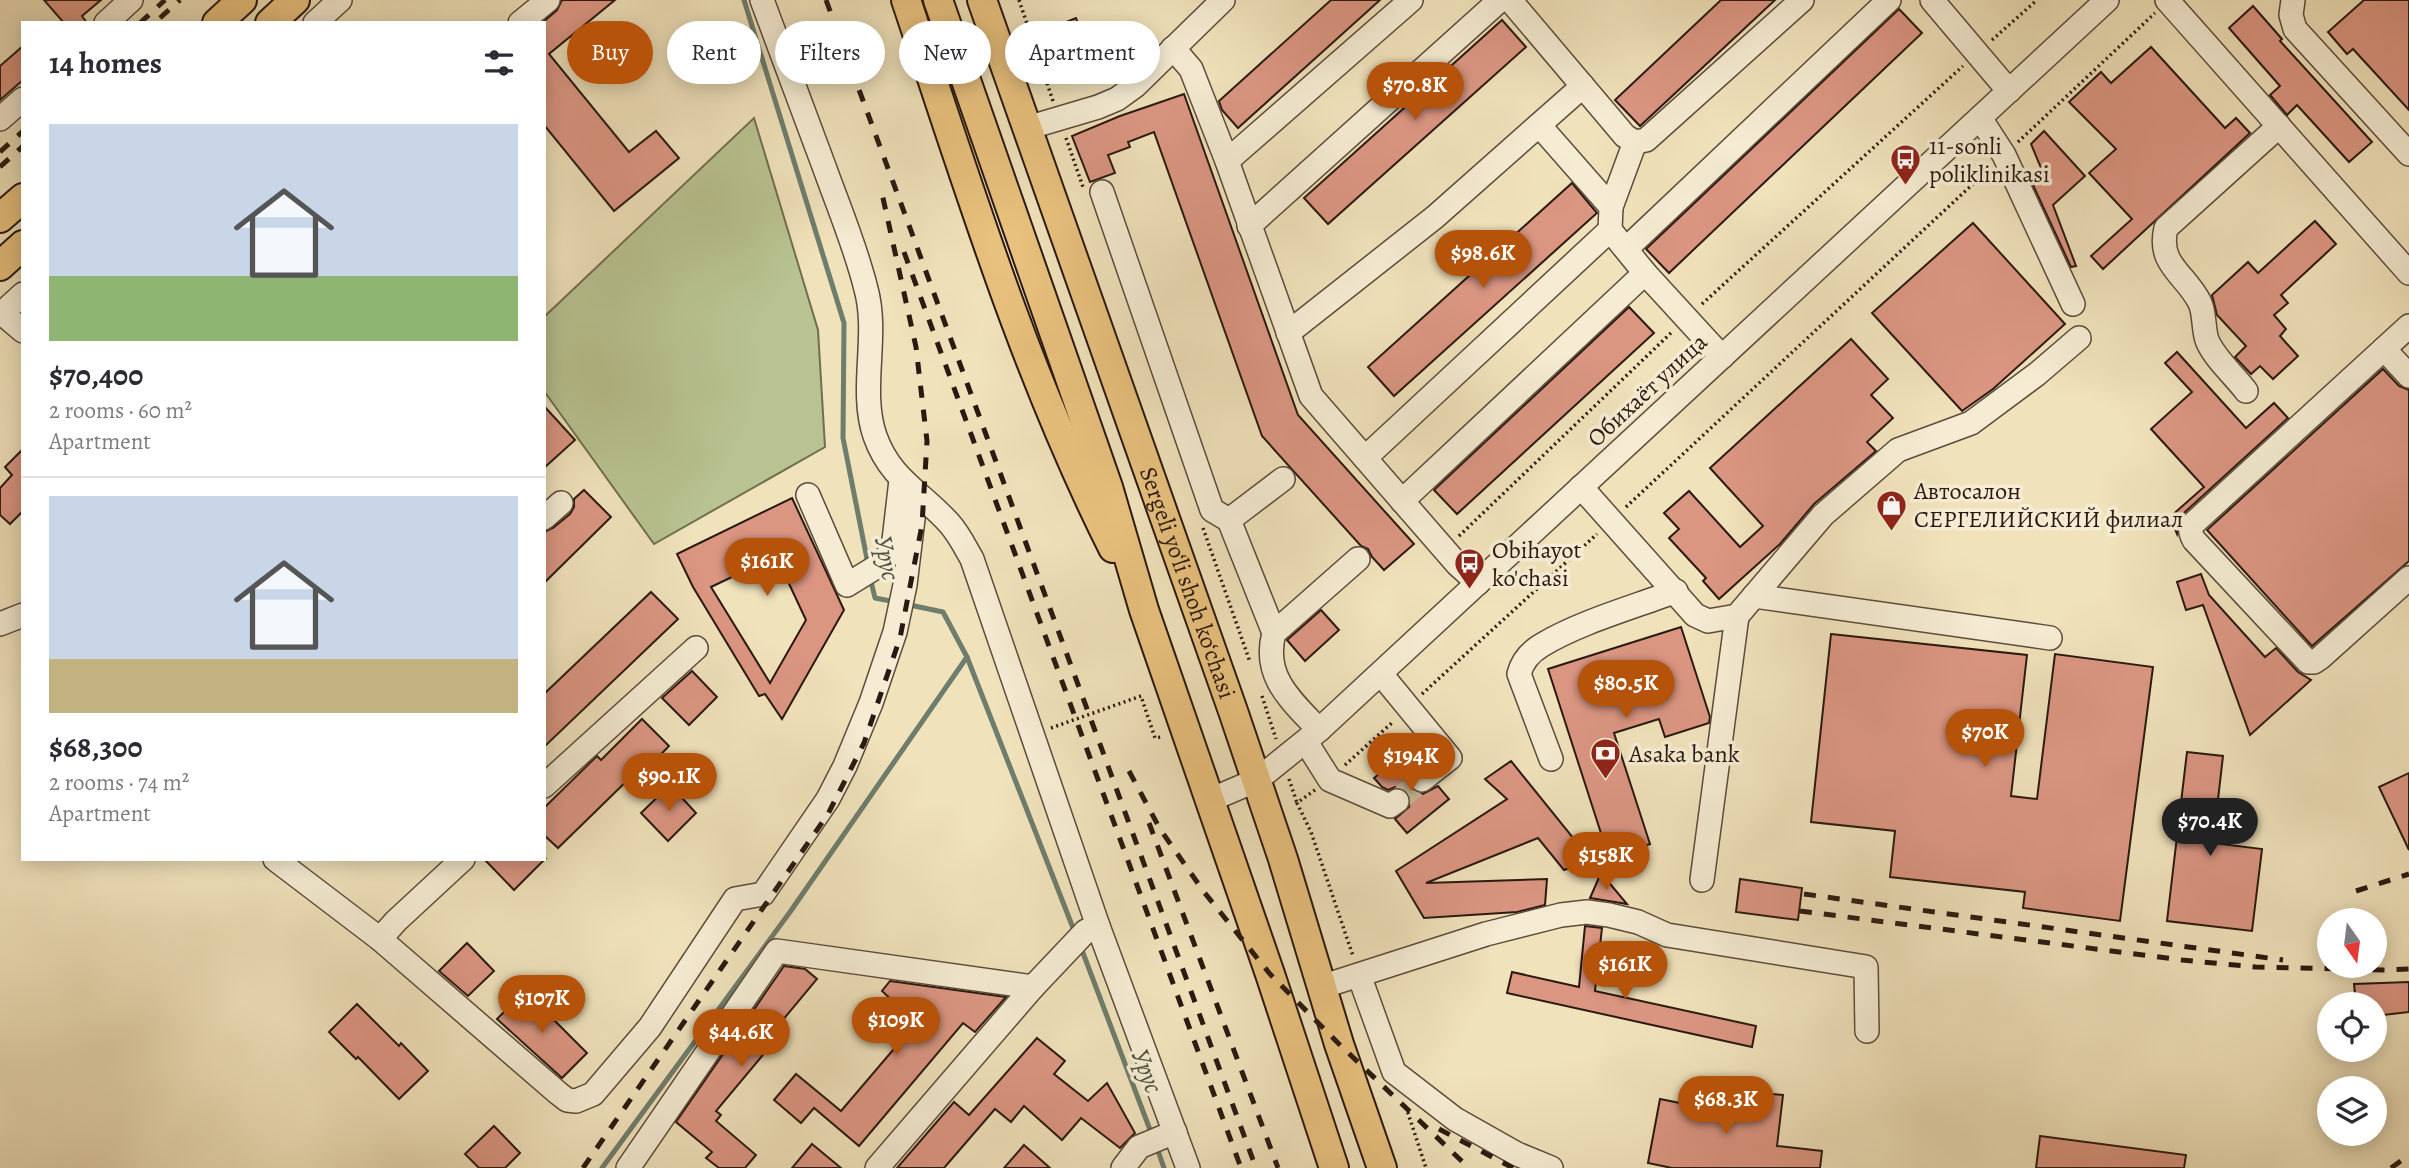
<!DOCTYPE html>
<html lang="en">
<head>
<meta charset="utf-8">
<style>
	:root { --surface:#fff; --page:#f2f2f3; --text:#2b2b33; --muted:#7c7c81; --line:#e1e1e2; --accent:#b45309 }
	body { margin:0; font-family:Alegreya,serif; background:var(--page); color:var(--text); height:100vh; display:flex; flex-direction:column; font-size:26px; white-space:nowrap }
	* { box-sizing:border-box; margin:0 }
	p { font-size:23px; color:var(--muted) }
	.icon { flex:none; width:38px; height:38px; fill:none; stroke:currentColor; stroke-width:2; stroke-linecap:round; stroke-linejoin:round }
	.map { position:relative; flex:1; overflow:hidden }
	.panel { position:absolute; left:21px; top:21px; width:525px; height:840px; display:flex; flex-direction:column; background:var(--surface); border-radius:0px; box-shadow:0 4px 18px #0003 }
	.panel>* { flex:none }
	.banner { position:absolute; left:567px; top:21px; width:665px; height:63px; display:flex; gap:14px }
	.needle { width:46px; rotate:166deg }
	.tools { position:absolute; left:2317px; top:908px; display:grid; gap:14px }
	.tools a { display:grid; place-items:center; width:70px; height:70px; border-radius:50%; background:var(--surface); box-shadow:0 4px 18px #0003; font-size:35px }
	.price { position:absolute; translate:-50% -60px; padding:0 16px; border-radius:24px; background:var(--accent); color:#fff; font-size:23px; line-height:46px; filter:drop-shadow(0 2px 4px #0008) }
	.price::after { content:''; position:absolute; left:50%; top:42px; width:21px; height:16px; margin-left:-10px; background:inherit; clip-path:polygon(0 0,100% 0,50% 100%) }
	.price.on { background:#222; color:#fff }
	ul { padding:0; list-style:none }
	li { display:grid; align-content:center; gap:14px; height:371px; padding:0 28px }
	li+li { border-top:2px solid var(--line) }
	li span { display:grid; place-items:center; height:217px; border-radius:0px; color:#555 }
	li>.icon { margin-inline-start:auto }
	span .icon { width:126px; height:126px; fill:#fffc; stroke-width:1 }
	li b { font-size:30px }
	h2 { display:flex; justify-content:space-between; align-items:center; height:84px; padding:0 28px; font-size:30px }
	.pill { padding:0 24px; border-radius:32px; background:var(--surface); box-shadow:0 4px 18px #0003; font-size:24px; line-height:63px }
	.pill.on { background:var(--accent); color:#fff }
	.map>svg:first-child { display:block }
	.green { fill:#b8c391; stroke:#716e50; stroke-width:2 }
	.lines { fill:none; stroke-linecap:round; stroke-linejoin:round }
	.stream { stroke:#6e7d6c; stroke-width:5 }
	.building { fill:#db9682; stroke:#2a1910; stroke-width:2; fill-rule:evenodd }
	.minor-tunnel { stroke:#c8ba99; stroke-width:23; stroke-dasharray:23 11; stroke-linecap:butt }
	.minor-casing { stroke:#5c4b3b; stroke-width:26 }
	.major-casing { stroke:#2a1910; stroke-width:32 }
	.path { stroke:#2a1910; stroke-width:3.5; stroke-dasharray:2 3.5; stroke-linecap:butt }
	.minor { stroke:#f5ecd3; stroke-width:23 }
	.major { stroke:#e8c17e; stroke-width:28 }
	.rail { stroke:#2a1910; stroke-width:5; stroke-dasharray:12 12; stroke-linecap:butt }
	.labels { text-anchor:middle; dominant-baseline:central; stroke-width:7; stroke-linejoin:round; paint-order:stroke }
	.poi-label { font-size:24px; fill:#2a1910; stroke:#f5ecd3; text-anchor:start }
	.street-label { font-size:24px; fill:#2a1910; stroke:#f5ecd3 }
	.water-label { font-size:26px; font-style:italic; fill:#525346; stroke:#f5ecd3 }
</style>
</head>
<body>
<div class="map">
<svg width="2409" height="1168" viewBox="0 0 2409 1168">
	<rect width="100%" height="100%" fill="#f0e2bb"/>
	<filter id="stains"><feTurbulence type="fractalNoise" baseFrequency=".00286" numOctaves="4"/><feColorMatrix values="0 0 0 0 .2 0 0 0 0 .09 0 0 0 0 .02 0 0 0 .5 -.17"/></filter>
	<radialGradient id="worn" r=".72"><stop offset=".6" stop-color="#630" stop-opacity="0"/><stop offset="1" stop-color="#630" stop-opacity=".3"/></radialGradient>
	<polygon class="green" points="754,118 818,330 825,447 654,544 544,391 544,317"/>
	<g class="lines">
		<g class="stream">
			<polyline points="744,0 844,323 843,438 868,564"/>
			<polyline points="870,577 875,598 896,602"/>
			<polyline points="905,604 943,612 967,657 1075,933"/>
			<polyline points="1080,945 1152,1135"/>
			<polyline points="1156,1145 1164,1168"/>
			<polyline points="602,1168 790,912 967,657"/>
		</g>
	</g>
	<g class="building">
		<polygon points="44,0 101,0 82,16 87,23 64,23"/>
		<polygon points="562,0 615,0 549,54 629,152 656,131 679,158 614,211 544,125 544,23 542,23 557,10"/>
		<polygon points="1331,0 1380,0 1238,128 1222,110 1219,101"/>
		<polygon points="1721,0 1775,0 1640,126 1615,100"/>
		<polygon points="2364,0 2409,0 2409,110 2353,49 2347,54 2328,32"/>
		<polygon points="2253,6 2282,39 2280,41 2372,142 2349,162 2297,105 2287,115 2270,95 2280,86 2229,28"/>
		<polygon points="1899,9 1922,33 1669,273 1646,249"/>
		<polygon points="1076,18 1092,62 1072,69 1056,26"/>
		<polygon points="1502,20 1526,47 1328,224 1304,198"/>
		<polygon points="23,46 23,80 0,100 0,66"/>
		<polygon points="2151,47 2225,128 2236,118 2250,133 2103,269 2091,256 2132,219 2089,173 2116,149 2069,102 2101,72 2111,83"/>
		<polygon points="1184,94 1298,415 1414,544 1384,570 1372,557 1368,549 1361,546 1262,436 1154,132 1128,142 1130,147 1108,155 1115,173 1090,182 1072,136 1120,116"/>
		<polygon points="2044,131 2085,176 2053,205 2076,266 2071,267 2033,185 2046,180 2031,144"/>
		<polygon points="1572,183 1597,213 1394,396 1368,367"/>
		<polygon points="2315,221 2336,244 2281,295 2288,303 2274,315 2286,329 2280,336 2298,356 2273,379 2260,366 2251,374 2235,357 2246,346 2217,315 2212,295 2248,262 2258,273"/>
		<polygon points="1973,223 2065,324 1993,389 1962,411 1872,313"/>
		<polygon points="1629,307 1654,333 1457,514 1434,490"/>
		<polygon points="1851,339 1888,379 1871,395 1893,418 1867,442 1876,451 1814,504 1780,544 1719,599 1703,581 1706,578 1669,538 1679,529 1664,513 1689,491 1740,547 1763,526 1710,468"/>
		<polygon points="2177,352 2246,428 2274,403 2288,418 2185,512 2179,522 2177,534 2170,517 2204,487 2151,429 2192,392 2165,363"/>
		<polygon points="2383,369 2399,386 2409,390 2409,561 2312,646 2207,530"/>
		<polygon points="544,406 575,440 544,468"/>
		<polygon points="23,449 23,511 10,524 0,515 0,488 12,475 5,467"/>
		<polygon points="584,490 611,517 544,583 544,532 553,528 570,514 574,507 574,499"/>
		<path d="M792 498 844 610 782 719 765 694 759 696 693 587 677 554ZM776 556 806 620 770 683 711 587Z"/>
		<polygon points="2201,574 2209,595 2265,657 2276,648 2298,672 2311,680 2250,735 2203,605 2186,610 2177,582"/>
		<polygon points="651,592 678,619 544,747 544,694"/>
		<polygon points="1321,610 1339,630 1305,661 1287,640"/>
		<polygon points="1681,627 1710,717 1709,723 1665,737 1659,719 1614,733 1650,844 1609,858 1548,669"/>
		<polygon points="1831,634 2027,655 2011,796 2037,799 2055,654 2153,667 2120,921 2023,908 2025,892 1890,877 1895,831 1811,822"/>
		<polygon points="692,671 717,697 689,725 662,698"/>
		<polygon points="642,719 669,746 641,775 637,771 558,848 544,835 544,808 597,756 601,760"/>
		<polygon points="2187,752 2223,756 2213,843 2262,849 2252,931 2167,921"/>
		<polygon points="1404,753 1416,767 1409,775 1408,783 1411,789 1423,794 1438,786 1449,799 1407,833 1395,819 1409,807 1411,800 1409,793 1402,788 1395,787 1388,790 1382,787 1374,778"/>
		<polygon points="1511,761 1591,860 1564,870 1538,838 1426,883 1547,879 1545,905 1517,912 1424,918 1396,871 1507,799 1485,779"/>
		<polygon points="2409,773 2409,850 2379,787"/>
		<polygon points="670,785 696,813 668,841 641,813"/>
		<polygon points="484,859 545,859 514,890"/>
		<polygon points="1601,873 1627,904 1590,898"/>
		<polygon points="1740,879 1802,888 1798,920 1736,912"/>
		<polygon points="1585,926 1602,928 1595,991 1756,1026 1752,1047 1507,993 1512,972 1579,987"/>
		<polygon points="467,943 494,971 468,996 439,971"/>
		<polygon points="784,966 805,969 817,979 762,1045 767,1050 716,1111 721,1115 716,1121 756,1155 745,1168 719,1168 706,1158 712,1152 676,1122"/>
		<polygon points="890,981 1006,997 975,1032 963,1023 859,1146 814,1108 801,1123 774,1100 796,1074 841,1111 916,1023 882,991"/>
		<polygon points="2409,982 2409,1012 2375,1016 2375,1004 2356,1004 2354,984"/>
		<polygon points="525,991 587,1053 562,1078 497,1019"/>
		<polygon points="357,1004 399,1046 401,1043 428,1071 399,1099 358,1057 356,1059 329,1032"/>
		<polygon points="1037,1038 1065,1061 1054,1074 1088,1101 1107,1083 1135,1133 1120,1148 1081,1118 1062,1140 1024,1106 1011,1122 995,1109 944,1168 897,1168 954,1102 969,1115"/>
		<polygon points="1732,1090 1783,1095 1777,1146 1822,1151 1820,1168 1672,1168 1648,1163 1660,1099 1730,1113"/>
		<polygon points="494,1126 520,1153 505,1168 479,1168 465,1154"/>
		<polygon points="2040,1136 2186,1155 2184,1168 2036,1168"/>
		<polygon points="812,1144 841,1168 792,1168"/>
		<polygon points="1024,1145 1050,1168 1004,1168"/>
	</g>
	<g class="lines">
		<polyline class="minor-tunnel" points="1397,801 1422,780"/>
		<defs>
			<g id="minor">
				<path d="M762 0C783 56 804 112 825 169 839 208 856 248 866 289 879 336 859 390 875 436 890 479 921 492 949 523 959 534 965 547 972 559L1098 926 1188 1168"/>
				<polyline points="1510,0 1625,136 1635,142 1646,140 1802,0"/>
				<polyline points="1932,0 2009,91"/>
				<polyline points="2167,0 2409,273"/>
				<polyline points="2293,0 2291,15 2295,29 2409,154"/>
				<polyline points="106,23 131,0"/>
				<polyline points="315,23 340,0"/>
				<polyline points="520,23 548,0"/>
				<polyline points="1173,48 1191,69 1227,161 1311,396 1457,564 1478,583"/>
				<polyline points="1980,118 2004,155 2073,304"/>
				<polyline points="0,119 23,99"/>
				<polyline points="1539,125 1611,207 1610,230 1645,273 1722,357"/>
				<polyline points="1027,128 1098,107 1117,99 1135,86 1223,0"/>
				<polyline points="1227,161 1411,0"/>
				<polyline points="1102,192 1212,510 1229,520"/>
				<polyline points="1611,207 1635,142"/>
				<polyline points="1249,226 1500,0"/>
				<polyline points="1626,249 1889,0"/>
				<polyline points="2,313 23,331"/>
				<polyline points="0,315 23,294"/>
				<path d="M2409 326 2195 522C2189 529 2190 532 2194 540L2308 662H2314L2320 658 2409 578"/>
				<polyline points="1288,333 1435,217 1583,86"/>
				<polyline points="2384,349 2409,376"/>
				<path d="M2246 391C2234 375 2214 358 2207 340 2203 328 2205 314 2200 303 2186 274 2157 265 2166 228L2279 126"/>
				<polyline points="1365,458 1610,230"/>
				<polyline points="1581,487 1695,615 1708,621 1737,616 1823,515 1898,450 1971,423 2037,374 2079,338"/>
				<polyline points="808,495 847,585 881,564 893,549 901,480"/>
				<polyline points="1402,501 1645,273"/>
				<polyline points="544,518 561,503"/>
				<polyline points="1754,596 2050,638"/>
				<polyline points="0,624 23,615"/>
				<polyline points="1274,633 1229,520 1283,479"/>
				<polyline points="1381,674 1450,758 1422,780"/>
				<path d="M1319 730C1292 701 1262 677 1274 633L1358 559"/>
				<polyline points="1306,742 1330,780 1390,806 1397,801"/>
				<path d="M1551 759 1519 674C1522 662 1530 652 1542 645 1580 622 1634 607 1676 591"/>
				<polyline points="544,786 696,648"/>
				<polyline points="1210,800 1257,780 1319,730 2107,0"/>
				<polyline points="275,859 380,939 558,1093 567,1100 576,1101 593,1094 650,1027 735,899 763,894 828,799 845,766 871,703 895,632 905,585 916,494"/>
				<polyline points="1702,880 1737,616"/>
				<polyline points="380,939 396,921 463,859"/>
				<polyline points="1359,975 1394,1072 1455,1119 1517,1154 1551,1168"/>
				<polyline points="1321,987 1486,934 1561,915 1587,912 1609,915 1638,922 1667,935 1866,967 1867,1031"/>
				<polyline points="628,1168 777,951 1033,987"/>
				<polyline points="877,1168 1033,987 1086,931 1098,926"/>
				<polyline points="1123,1168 1139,1147 1175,1132"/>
			</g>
			<g id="major">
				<path d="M906 0C968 185 1025 373 1113 548"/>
				<polyline points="938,0 1108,487 1144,610 1270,974 1334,1168"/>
				<path id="s1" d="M982 0 1233 711 1283 859 1339 1044 1382 1168"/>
				<polyline points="217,23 242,0"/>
				<polyline points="270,23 295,0"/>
				<polyline points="0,218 23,198"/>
				<polyline points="0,266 23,245"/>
			</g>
		</defs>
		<use href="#minor" class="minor-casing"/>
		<use href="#major" class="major-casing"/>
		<g class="path">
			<polyline points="1019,0 1053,101"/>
			<polyline points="1992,40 2037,0"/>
			<polyline points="1066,138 1083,187"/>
			<polyline points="2018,142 2155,13"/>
			<polyline points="1702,304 1963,66"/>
			<polyline points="1626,507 1989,169"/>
			<polyline points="1203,528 1250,662"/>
			<polyline points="1459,536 1673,331"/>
			<polyline points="1422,694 1597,534"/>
			<polyline points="1262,696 1276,739"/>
			<polyline points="1051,728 1141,696 1155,738 1161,737"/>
			<polyline points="1345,765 1394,721"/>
			<polyline points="1289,779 1297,803"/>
			<polyline points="1315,790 1297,803 1311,832 1353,956"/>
			<polyline points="1406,1107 1426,1168"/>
		</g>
		<use href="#minor" class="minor"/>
		<use href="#major" class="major"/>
		<g class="rail">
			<polyline points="826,0 1256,1168"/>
			<polyline points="160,18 180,0"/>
			<polyline points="140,23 165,0"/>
			<polyline points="0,152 23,131"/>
			<polyline points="0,167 23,146"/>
			<polyline points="904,252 1241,1168"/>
			<polyline points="1129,771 1160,829 1204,892 1270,974 1339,1044 1469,1168"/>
			<polyline points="1149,823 1278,1168"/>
			<polyline points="2356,891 2409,874"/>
			<polyline points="1804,894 2283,960"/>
			<polyline points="1800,911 2182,960 2256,967 2387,970 2409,969"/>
			<polyline points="1439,1129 1513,1168"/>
			<polyline points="583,1168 828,814 864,743 900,638 922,525 927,441 916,347 881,189"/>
			<polyline points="2391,1168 2409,1155"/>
		</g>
	</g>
	<defs>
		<symbol id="bus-pin" viewBox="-11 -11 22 30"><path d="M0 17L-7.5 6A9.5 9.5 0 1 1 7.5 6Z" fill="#8f2418" stroke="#f5ecd3"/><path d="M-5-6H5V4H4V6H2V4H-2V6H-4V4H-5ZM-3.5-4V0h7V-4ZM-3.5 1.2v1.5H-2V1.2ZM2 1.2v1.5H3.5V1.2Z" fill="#fff"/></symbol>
		<symbol id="shop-pin" viewBox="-11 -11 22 30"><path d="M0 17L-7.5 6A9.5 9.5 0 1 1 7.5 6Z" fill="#8f2418" stroke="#f5ecd3"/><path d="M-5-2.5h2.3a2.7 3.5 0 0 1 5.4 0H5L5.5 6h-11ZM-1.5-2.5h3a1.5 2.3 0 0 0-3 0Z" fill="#fff"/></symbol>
		<symbol id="bank-pin" viewBox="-11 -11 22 30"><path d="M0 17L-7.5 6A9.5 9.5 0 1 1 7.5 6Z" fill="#8f2418" stroke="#f5ecd3"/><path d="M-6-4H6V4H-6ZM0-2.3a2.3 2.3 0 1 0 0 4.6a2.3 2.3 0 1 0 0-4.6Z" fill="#fff"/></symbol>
	</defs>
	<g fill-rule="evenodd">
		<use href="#bus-pin" x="1888" y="142" width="35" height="47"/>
		<use href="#shop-pin" x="1874" y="488" width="35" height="47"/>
		<use href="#bus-pin" x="1452" y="546" width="35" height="47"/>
		<use href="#bank-pin" x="1588" y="736" width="35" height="47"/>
	</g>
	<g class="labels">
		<g class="poi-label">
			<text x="1929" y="146">11-sonli<tspan x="1929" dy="28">poliklinikasi</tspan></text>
			<text x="1914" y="491">Автосалон<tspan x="1914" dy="28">СЕРГЕЛИЙСКИЙ филиал</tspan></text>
			<text x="1492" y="550">Obihayot<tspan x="1492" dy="28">ko'chasi</tspan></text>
			<text x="1629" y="754">Asaka bank</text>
		</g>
		<g class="street-label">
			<text transform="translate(1647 390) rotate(-43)">Обихаёт улица</text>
			<text stroke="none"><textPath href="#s1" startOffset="618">Sergeli yo‘li shoh ko‘chasi</textPath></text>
		</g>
		<g class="water-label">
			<text transform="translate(887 558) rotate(79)">Урус</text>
			<text transform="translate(1147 1071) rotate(69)">Урус</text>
		</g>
	</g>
	<rect width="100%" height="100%" filter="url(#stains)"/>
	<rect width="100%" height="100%" fill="url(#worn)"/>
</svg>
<div class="tools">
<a><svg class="needle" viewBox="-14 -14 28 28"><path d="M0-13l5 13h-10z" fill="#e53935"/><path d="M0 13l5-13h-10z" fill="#7c7c81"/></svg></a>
<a><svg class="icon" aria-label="locate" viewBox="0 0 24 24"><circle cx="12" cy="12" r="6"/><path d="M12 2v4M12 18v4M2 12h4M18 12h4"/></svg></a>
<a><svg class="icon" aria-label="layers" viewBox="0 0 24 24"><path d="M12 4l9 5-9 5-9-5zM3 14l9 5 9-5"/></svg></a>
</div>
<b class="price" style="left:1415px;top:122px">$70.8K</b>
<b class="price" style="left:1483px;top:290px">$98.6K</b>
<b class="price" style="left:767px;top:598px">$161K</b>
<b class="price" style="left:1626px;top:720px">$80.5K</b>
<b class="price" style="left:1985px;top:769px">$70K</b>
<b class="price" style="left:1411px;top:793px">$194K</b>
<b class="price" style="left:669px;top:813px">$90.1K</b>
<b class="price on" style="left:2210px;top:858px">$70.4K</b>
<b class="price" style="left:1606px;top:892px">$158K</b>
<b class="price" style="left:1625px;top:1001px">$161K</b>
<b class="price" style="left:542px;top:1035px">$107K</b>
<b class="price" style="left:896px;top:1057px">$109K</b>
<b class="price" style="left:741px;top:1069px">$44.6K</b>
<b class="price" style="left:1726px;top:1136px">$68.3K</b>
<div class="banner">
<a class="pill on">Buy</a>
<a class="pill">Rent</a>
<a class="pill">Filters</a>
<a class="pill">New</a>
<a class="pill">Apartment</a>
</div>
<section class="panel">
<h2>14 homes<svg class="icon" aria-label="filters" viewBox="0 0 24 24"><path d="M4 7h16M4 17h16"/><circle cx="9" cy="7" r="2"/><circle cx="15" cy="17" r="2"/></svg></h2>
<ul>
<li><span style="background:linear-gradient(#c9d6e8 70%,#8fb573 0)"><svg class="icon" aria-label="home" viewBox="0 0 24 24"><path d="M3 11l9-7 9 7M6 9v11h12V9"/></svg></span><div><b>$70,400</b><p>2 rooms · 60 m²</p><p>Apartment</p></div></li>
<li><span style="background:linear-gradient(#c9d6e8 75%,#c2b280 0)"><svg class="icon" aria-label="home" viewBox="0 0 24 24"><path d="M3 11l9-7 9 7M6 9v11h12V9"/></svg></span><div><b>$68,300</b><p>2 rooms · 74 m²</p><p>Apartment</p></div></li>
</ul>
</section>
</div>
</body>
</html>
